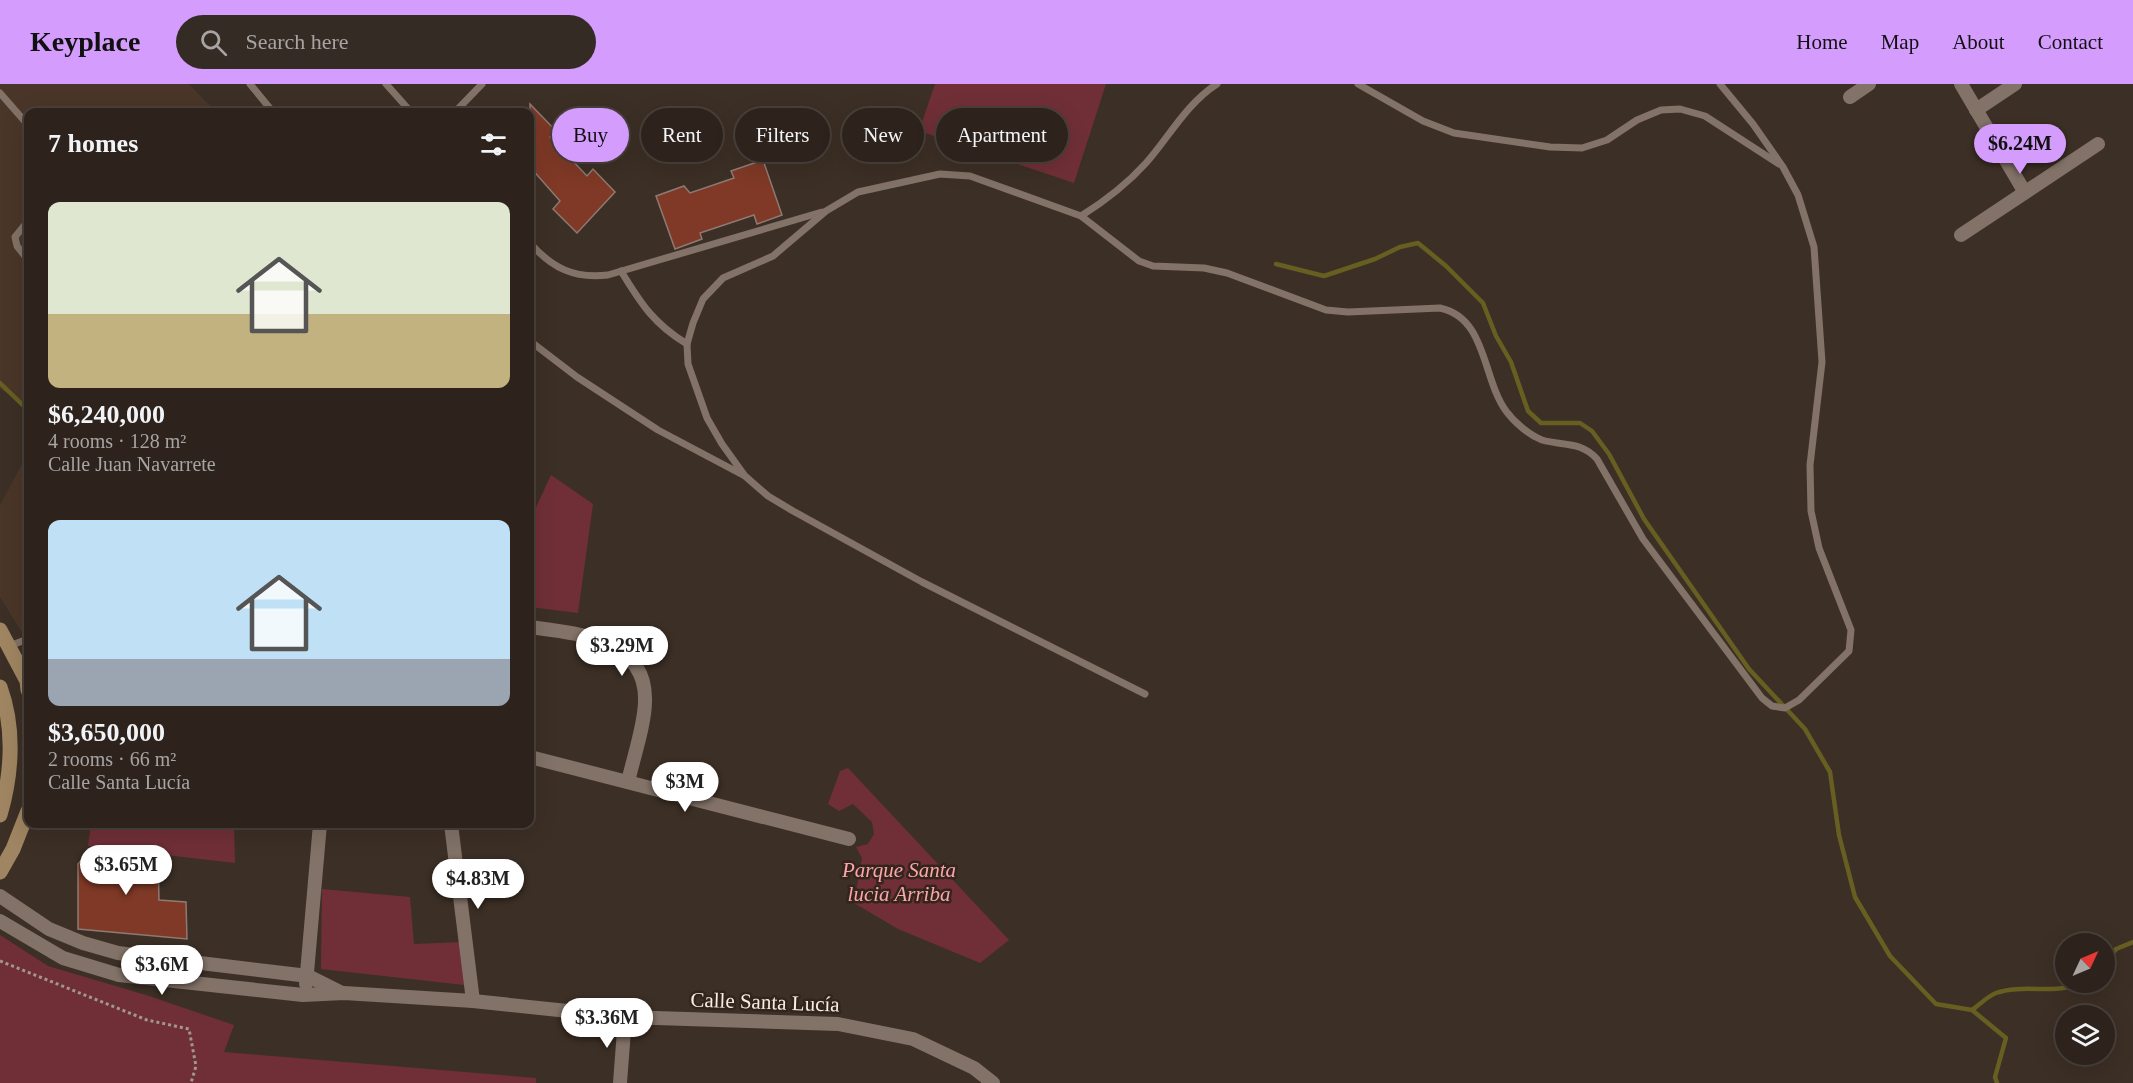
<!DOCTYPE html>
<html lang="en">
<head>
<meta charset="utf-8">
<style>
	:root { --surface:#2d231c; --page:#352b25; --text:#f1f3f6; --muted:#a7a4a3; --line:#48403b; --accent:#d49cfc }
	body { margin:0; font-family:Georgia,serif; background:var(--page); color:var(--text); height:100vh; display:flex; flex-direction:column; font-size:22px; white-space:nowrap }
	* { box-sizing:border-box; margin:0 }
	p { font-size:20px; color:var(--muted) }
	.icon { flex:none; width:33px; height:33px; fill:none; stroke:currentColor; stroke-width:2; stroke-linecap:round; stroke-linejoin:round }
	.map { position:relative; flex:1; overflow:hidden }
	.side { position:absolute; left:24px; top:24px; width:510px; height:720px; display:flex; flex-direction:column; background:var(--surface); border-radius:12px; box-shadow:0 6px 24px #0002,0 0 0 2px var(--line) }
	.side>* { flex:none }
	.top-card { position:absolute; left:552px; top:24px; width:570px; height:54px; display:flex; gap:12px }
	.needle { width:39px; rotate:46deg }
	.controls { position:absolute; left:2055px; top:849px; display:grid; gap:12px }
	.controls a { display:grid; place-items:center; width:60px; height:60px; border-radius:50%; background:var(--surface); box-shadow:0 6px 24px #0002,0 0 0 2px var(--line); font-size:30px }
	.price { position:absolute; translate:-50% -51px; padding:0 14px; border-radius:21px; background:#fff; color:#222; font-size:20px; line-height:39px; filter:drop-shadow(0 2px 3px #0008) }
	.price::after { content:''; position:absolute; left:50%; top:36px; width:18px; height:14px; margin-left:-9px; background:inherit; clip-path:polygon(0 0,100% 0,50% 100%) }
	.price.active { background:var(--accent); color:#111 }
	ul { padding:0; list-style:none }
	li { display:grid; align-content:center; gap:12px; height:318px; padding:0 24px }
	li span { display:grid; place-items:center; height:186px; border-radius:12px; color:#555 }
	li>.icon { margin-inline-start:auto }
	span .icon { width:108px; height:108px; fill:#fffc; stroke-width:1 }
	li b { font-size:26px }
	h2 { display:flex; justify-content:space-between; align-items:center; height:72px; padding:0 24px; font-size:26px }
	.pill { padding:0 21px; border-radius:27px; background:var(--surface); box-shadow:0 6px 24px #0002,0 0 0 2px var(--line); font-size:21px; line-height:54px }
	.pill.active { background:var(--accent); color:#111 }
	header { display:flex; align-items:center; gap:36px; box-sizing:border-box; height:84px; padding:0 30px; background:var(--accent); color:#111 }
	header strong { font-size:28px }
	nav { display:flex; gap:33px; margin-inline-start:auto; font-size:21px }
	.search { width:420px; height:54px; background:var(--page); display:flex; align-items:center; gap:15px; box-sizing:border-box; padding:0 21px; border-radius:33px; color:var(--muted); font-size:22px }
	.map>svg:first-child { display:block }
	.built { fill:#4a3628 }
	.green { fill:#702f37 }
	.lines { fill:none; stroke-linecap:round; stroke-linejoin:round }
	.stream { stroke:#675e21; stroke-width:4.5 }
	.building { fill:#7f3926; stroke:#8e7a74; stroke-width:1.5 }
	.path { stroke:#a2978e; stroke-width:3; stroke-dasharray:3 3; stroke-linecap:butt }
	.lane { stroke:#827267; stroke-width:7 }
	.street { stroke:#827267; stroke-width:14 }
	.secondary { stroke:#9f8561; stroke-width:15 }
	.labels { text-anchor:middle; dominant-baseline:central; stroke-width:5; stroke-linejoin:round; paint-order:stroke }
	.park-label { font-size:21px; font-style:italic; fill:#fda4ab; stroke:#32251b }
	.street-label { font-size:21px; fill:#f6ede6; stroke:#32251b }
</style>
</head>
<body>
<header>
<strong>Keyplace</strong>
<div class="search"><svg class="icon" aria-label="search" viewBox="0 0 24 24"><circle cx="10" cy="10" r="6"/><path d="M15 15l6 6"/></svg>Search here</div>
<nav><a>Home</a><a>Map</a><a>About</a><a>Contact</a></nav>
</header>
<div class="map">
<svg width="2133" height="999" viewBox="0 0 2133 999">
	<rect width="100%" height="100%" fill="#3c2f25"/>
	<g class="built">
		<polygon points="0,0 189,0 216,28 28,28 28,321 0,305"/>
		<polygon points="28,369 28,558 0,513 0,421"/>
	</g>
	<g class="green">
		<polygon points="935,0 1106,0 1074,99 919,47"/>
		<polygon points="551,391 593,420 578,529 530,523 530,436"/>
		<polygon points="848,684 1009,856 980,879 898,845 854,819 862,774 856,763 868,760 874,750 872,738 853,720 839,727 828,720 840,687"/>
		<polygon points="91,740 234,740 235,779 88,762"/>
		<polygon points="322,805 410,813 414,860 462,858 464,901 321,885"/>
		<polygon points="0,851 48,882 146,911 234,941 224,968 536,994 536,999 0,999"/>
	</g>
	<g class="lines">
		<g class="stream">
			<polyline points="1276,180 1324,192 1375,175 1400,163 1418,159 1446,182 1483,219 1496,252 1511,278 1528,327 1541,339 1580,339 1592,347 1609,370 1644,435 1749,585 1805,645 1830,688 1839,751 1855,813 1890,872 1936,920 1972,926 2006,954 1995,993 1997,999"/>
			<polyline points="0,299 28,326"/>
			<polyline points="2104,880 2116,865 2133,858"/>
			<path d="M1972 926C1979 921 1988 912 1996 909 2024 899 2056 912 2082 898"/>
		</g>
	</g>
	<g class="building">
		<polygon points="530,20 556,47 550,53 587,92 593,85 615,108 577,149 553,125 560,117 530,83"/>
		<polygon points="763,76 782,131 757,140 754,131 700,149 702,155 675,165 656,112 684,102 690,109 734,94 731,87"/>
		<polygon points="91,765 158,770 159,816 186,818 187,855 78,845 78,780"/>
	</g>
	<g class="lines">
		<polyline class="path" points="0,877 147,936 189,945 196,982 191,999"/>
		<g class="lane">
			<polyline points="250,0 273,28"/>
			<polyline points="386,0 411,28"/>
			<polyline points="1358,0 1423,37 1454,49 1550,63 1582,64 1607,56 1637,36 1661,26 1680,25 1705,32 1779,80"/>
			<polyline points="0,9 28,41"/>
			<polyline points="455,28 482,0"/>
			<path d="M1081 132C1105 117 1127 100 1146 79 1169 53 1187 19 1217 0"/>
			<polyline points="28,137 15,153 17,162 28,176"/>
			<path d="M530 159C552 184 574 195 608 191L822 128"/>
			<path d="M621 187C641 220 654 240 687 260"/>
			<polyline points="530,257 577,293 658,346 743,391"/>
			<polyline points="9,562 28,555"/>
			<path d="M1145 610 922 498 793 427 768 412 745 392 722 360 707 334 688 280 687 260 693 239 703 215 723 194 773 172 826 127 858 108 940 90 970 92 1081 132 1139 177 1153 182 1204 184 1227 189 1326 226 1348 228 1440 224C1487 234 1482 294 1506 327 1514 338 1529 351 1542 356 1563 362 1581 357 1597 375L1643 455 1762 614 1772 622 1785 624 1799 616 1849 567 1851 546 1819 464 1811 427 1810 381 1822 278 1814 163 1798 111 1783 83 1753 40 1720 0"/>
		</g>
		<g class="street">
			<polyline points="1961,0 2024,107"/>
			<polyline points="1850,13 1869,0"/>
			<polyline points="1976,26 2015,0"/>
			<polyline points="1961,151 2098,60"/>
			<path d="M530 543C574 549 647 554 645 617 645 640 633 675 628 698"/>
			<polyline points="530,673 849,755"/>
			<polyline points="451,740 473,917"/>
			<polyline points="0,812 49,845 83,859 118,869 308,892 342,909"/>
			<polyline points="0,837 63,874 119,891 303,911 344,909 473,917 625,933 838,940 913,955 974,984 993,999"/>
			<polyline points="306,900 320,740"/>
			<polyline points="620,999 625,933"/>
		</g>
		<g class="secondary">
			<polyline points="0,546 27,597 28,606"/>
			<path d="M0 603C15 644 12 690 0 731"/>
			<polyline points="0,788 13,765 28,727"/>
		</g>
	</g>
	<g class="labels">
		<g class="park-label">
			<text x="899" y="786">Parque Santa<tspan x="899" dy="24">lucia Arriba</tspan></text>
		</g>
		<g class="street-label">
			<text transform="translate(765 918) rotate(2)">Calle Santa Lucía</text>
		</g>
	</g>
</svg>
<div class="controls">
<a><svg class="needle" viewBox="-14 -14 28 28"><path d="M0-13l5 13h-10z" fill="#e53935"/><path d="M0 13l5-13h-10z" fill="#a7a4a3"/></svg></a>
<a><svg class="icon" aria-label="layers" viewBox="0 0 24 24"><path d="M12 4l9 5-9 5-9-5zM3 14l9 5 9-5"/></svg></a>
</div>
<b class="price active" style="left:2020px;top:91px">$6.24M</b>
<b class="price" style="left:622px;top:593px">$3.29M</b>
<b class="price" style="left:685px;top:729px">$3M</b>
<b class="price" style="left:126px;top:812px">$3.65M</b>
<b class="price" style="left:478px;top:826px">$4.83M</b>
<b class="price" style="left:162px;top:912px">$3.6M</b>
<b class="price" style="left:607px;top:965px">$3.36M</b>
<div class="top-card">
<a class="pill active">Buy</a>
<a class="pill">Rent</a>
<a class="pill">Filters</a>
<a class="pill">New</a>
<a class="pill">Apartment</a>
</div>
<section class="side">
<h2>7 homes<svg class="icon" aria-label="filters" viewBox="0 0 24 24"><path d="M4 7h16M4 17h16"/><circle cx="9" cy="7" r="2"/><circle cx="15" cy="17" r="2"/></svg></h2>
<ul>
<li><span style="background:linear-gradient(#dfe7d0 60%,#c2b280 0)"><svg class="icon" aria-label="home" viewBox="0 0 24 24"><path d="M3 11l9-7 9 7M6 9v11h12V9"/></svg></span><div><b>$6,240,000</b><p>4 rooms · 128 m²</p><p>Calle Juan Navarrete</p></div></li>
<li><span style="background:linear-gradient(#bfe0f5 75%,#9aa5b1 0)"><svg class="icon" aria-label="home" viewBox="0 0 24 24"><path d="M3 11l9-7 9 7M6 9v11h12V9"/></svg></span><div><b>$3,650,000</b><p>2 rooms · 66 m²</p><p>Calle Santa Lucía</p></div></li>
</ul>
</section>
</div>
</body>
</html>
